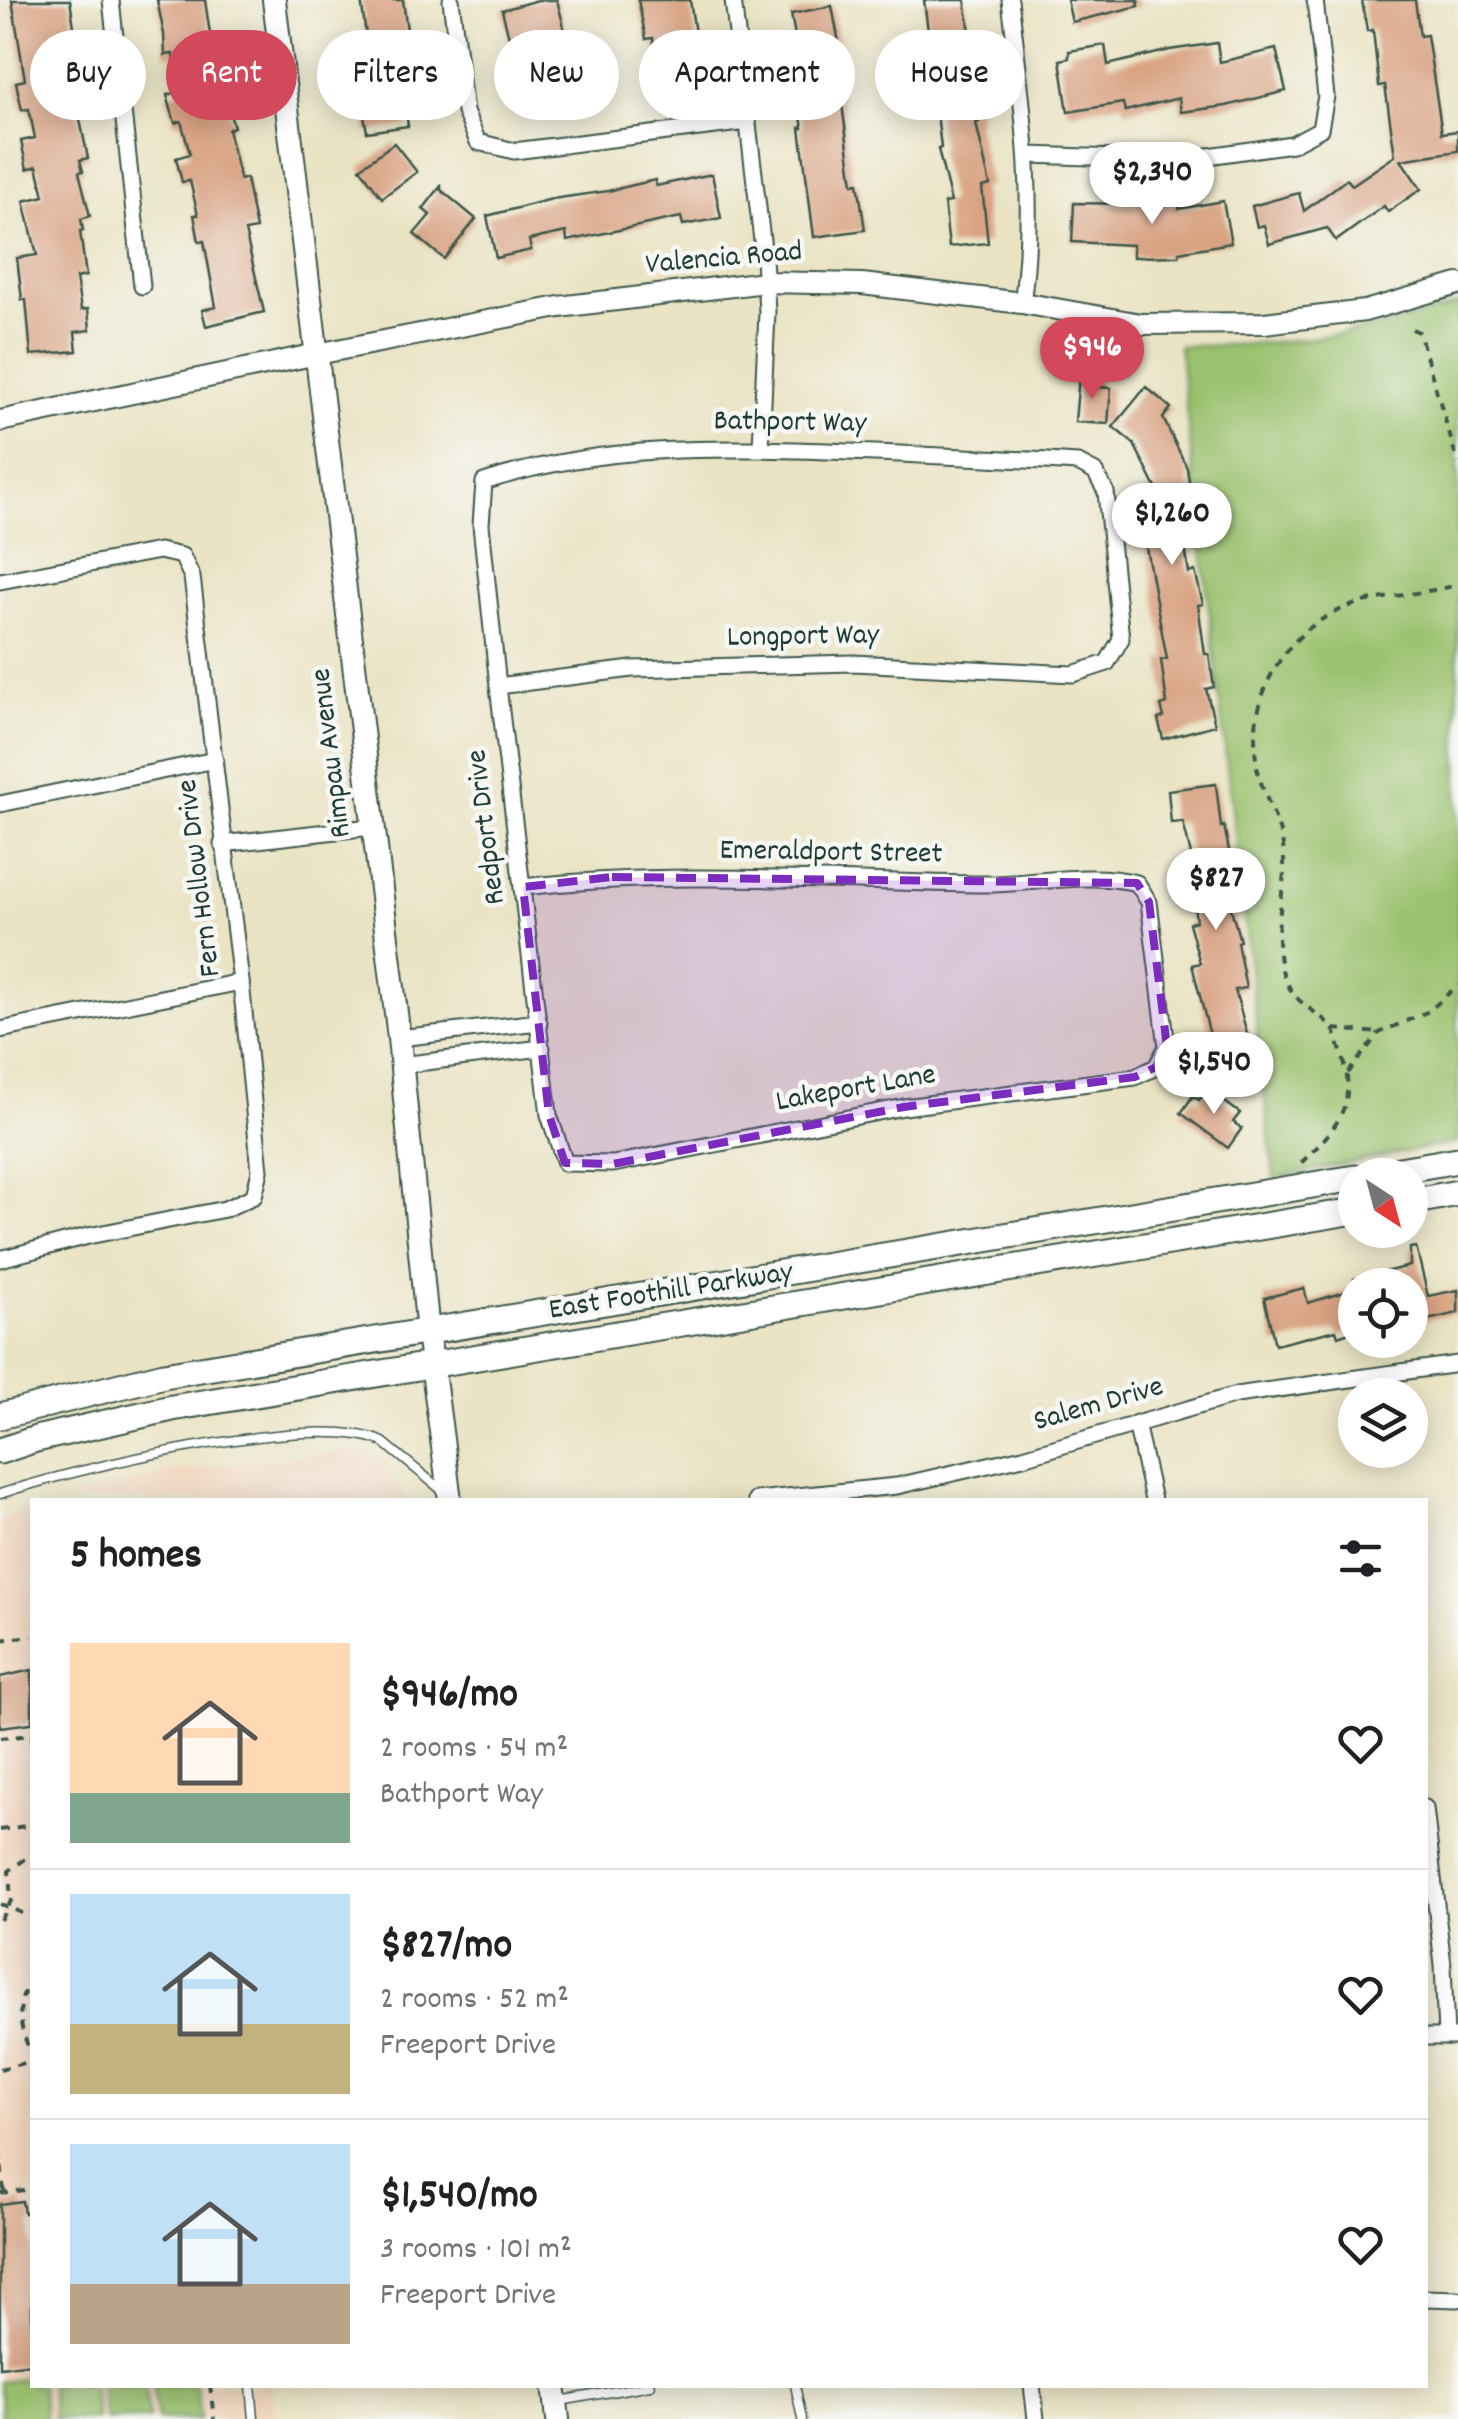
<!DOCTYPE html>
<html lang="en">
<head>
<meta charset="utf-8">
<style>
	:root { --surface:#fff; --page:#f6f6f6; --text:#202124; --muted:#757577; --line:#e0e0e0; --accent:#d1495b }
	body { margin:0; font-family:Dekko,sans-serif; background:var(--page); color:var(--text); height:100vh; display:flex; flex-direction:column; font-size:38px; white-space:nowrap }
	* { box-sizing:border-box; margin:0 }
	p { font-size:32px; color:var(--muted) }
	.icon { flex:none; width:55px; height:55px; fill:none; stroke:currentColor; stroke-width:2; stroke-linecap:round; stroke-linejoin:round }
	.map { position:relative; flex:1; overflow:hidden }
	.panel { position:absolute; left:30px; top:1498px; width:1398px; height:890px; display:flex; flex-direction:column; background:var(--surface); border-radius:0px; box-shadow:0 5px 25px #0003 }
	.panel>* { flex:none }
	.banner { position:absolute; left:30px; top:30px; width:1400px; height:90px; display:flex; gap:20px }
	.needle { width:65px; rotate:144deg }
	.fabs { position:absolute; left:1338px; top:1158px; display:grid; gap:20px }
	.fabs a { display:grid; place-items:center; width:90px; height:90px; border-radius:50%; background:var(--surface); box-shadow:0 5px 25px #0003; font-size:50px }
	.price { position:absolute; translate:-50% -85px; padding:0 22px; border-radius:35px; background:#fff; color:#222; font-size:32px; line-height:65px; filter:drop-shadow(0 2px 5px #0008) }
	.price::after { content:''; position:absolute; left:50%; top:60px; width:30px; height:22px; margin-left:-15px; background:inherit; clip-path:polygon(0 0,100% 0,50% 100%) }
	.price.active { background:var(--accent); color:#fff }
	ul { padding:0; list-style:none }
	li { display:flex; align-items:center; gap:30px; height:250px; padding:0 40px }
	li+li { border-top:2px solid var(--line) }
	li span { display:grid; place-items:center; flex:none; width:280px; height:200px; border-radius:0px; color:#555 }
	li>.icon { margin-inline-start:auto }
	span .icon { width:120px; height:120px; fill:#fffc; stroke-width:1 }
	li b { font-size:42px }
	h2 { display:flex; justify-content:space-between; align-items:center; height:120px; padding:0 40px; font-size:42px }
	.pill { padding:0 35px; border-radius:45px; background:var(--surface); box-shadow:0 5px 25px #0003; font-size:35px; line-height:90px }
	.pill.active { background:var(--accent); color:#fff }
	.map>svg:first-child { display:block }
	.built { fill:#f1d5bd }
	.green { fill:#9ac16d; stroke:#5c7f50; stroke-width:2.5 }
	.building { fill:#d9a383 }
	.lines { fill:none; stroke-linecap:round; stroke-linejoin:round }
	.service-casing { stroke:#3d564a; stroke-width:11 }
	.minor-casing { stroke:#3d564a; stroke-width:19 }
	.tertiary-casing { stroke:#3d564a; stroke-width:24 }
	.secondary-casing { stroke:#3d564a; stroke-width:26 }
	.primary-casing { stroke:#3d564a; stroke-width:29 }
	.path { stroke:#3d564a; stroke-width:4; stroke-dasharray:8 8; stroke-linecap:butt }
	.service { stroke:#fff; stroke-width:8 }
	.minor { stroke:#fff; stroke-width:15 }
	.tertiary { stroke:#fff; stroke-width:20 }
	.secondary { stroke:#fff; stroke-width:22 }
	.primary { stroke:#fff; stroke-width:25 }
	.marked { fill:#7b2cbf; fill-opacity:0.2; stroke:#7b2cbf; stroke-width:8; stroke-dasharray:20 12; stroke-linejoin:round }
	.labels { text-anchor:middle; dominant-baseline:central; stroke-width:9; stroke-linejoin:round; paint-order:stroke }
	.street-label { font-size:30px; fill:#1f3d34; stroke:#f6f6f2 }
</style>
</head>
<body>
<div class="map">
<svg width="1458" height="2419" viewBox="0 0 1458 2419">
	<rect width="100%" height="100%" fill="#f6f6f2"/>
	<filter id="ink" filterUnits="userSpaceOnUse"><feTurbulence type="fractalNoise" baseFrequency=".01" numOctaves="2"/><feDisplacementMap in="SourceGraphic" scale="20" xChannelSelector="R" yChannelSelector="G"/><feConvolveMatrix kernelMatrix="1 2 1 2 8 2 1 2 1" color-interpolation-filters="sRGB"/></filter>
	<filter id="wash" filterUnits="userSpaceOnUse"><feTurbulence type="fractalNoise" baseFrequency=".0048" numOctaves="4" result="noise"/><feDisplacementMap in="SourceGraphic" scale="40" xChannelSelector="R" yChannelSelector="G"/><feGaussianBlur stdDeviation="2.25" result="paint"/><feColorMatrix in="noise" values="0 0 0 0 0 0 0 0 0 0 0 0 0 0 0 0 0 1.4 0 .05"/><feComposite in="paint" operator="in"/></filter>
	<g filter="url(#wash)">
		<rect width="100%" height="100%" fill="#eae4c5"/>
		<g class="built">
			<polygon points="354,1450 368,1452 379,1460 409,1500 62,1500 178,1470"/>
			<polygon points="32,1508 32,2385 271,2385 275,2419 0,2419 0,1519"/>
		</g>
		<g class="green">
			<path d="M1458 304V1142L1274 1178 1179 346C1272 346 1370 336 1458 304Z"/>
			<polygon points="32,2378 32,2385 41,2385 45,2419 1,2419 0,2382"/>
			<polygon points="50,2385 93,2385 97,2419 53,2419"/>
			<polygon points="101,2385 145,2385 149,2419 105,2419"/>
			<polygon points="153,2385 196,2385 200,2419 157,2419"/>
		</g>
		<g id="blocks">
			<g class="building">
				<polygon points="12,0 70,0 76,40 69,41 82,100 76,101 88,158 80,160 83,171 79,172 90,216 81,219 83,230 80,231 86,276 76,278 81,310 88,309 90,330 75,332 77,351 31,355 26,300 22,300 17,258 37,255 24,201 44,196 37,166 27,169 21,141 35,138 29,109 22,110 16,82 25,80"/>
				<polygon points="157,0 205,0 218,88 222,87 234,127 228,129 240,180 246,178 256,229 245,231 264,312 206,326 202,310 216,307 204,241 199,242 194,215 198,215 190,181 182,182 176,158 190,154 181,121 175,123 167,95 178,92 173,54 165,55 164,34"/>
				<polygon points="361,0 403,0 412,68 400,70 408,126 367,132 360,93 374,91"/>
				<polygon points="538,0 557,0 568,43 557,46 565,101 516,110 508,62 515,61 502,10"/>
				<polygon points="638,0 690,0 703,86 662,93 653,38 646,39"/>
				<polygon points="924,0 965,0 976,70 979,122 976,123 990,185 982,187 988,243 949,247 944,203 951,202 938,149 941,148 933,78 926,79 917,34 928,31"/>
				<polygon points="1067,0 1138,0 1139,6 1072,22"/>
				<polygon points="1362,0 1415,0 1420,36 1427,35 1442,133 1458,131 1458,151 1401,160 1421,189 1388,212 1384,206 1336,241 1327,228 1269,244 1264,225 1257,227 1252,206 1299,193 1304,211 1347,179 1352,185 1395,156 1385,85 1379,86 1373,30 1367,31"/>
				<polygon points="832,6 839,43 798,52 791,14"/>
				<polygon points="1217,43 1220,62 1276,49 1286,91 1226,106 1181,112 1179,98 1125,111 1123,103 1068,112 1060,60 1069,58 1069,51 1105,45 1108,65 1170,50"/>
				<polygon points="815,69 817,80 838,75 853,184 858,183 865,230 814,237 800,128 803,128 793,74"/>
				<polygon points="394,143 417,172 382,198 360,168"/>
				<polygon points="712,174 721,218 683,225 681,217 567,241 566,232 529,240 531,250 496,258 487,216 552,199 608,191 655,180 656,186"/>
				<polygon points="441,186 441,190 476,219 444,259 414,234 430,215 423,209"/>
				<polygon points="1223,201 1231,243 1179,252 1179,256 1133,257 1133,245 1072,242 1074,203 1179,205 1179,209"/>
				<polygon points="1079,376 1100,378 1098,387 1111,388 1108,424 1075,422"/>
				<polygon points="1146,387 1171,408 1163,418 1187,468 1195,519 1181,521 1189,573 1195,571 1203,604 1198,605 1205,654 1209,654 1214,687 1206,689 1215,725 1163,739 1158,719 1164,717 1161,706 1167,704 1161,660 1167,659 1144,537 1151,535 1145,492 1157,490 1134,444 1113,427"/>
				<polygon points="1216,784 1221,827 1224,826 1240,904 1230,905 1240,941 1237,942 1246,988 1235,990 1249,1041 1258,1039 1263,1073 1212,1081 1207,1048 1213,1047 1192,965 1200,963 1189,923 1196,921 1190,876 1196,875 1183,822 1171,823 1168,790"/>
				<polygon points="1207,1089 1240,1113 1233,1122 1242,1128 1228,1148 1181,1113 1193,1096 1199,1100"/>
				<polygon points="1416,1247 1428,1296 1458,1290 1458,1313 1410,1324 1410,1285 1355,1285 1354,1279 1410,1266 1410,1248"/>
				<polygon points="1304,1288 1308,1303 1355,1289 1355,1330 1338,1336 1336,1330 1275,1345 1264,1298"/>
				<polygon points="32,1670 32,1723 0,1727 0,1677"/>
				<polygon points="22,2201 24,2213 32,2212 32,2363 0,2367 0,2204"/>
			</g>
		</g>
	</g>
	<g filter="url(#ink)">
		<use href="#blocks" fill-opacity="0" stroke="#3d564a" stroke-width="2.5"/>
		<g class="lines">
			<defs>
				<g id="service">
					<path d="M0 1494C73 1469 316 1410 383 1442L444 1492"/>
					<polyline points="251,2385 254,2419"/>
					<polyline points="795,2385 802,2419"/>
					<polyline points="560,2401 650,2385"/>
				</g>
				<g id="minor">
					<polyline points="111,0 142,286"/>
					<polyline points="451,0 465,112 478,142 514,151 748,122"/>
					<polyline points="733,0 764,257 767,312 761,448"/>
					<path d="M1010 0C1022 101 1037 201 1022 303"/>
					<polyline points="1028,155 1180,160 1292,144 1320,129 1326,96 1315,0"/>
					<polyline points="0,581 159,551 182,556 192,577 241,982 260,1171 254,1196 225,1209 88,1236 0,1259"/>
					<path d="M498 686 632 669 853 663 1073 674 1107 663 1121 639 1106 492 1095 472 1078 463C1001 458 925 455 848 452 727 447 601 443 484 482L481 525 498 686 549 1115 565 1163 613 1164 904 1107 1135 1077 1156 1067 1167 1047 1149 902 1137 883C1090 871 1035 884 986 884 832 882 676 870 523 887"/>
					<polyline points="0,804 215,760"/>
					<polyline points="222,844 371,827"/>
					<polyline points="0,1030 241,982"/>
					<polyline points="399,1038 539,1022"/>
					<polyline points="401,1065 542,1048"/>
					<polyline points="1136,1423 1153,1500"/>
					<polyline points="756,1500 897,1486 1023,1457 1236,1395 1458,1364"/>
					<polyline points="1425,1808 1443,1965 1446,2037"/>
					<polyline points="1425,2037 1458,2037"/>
					<polyline points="1425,2298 1458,2299"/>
					<polyline points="1032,2385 1036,2419"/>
				</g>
				<polyline id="tertiary" points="0,421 317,354 559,307 765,282 862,284 1022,303 1141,324 1264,323 1365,311 1458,284"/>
				<g id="secondary">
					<polyline points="274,0 399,1038 428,1333 450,1500"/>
					<polyline points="554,2385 558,2419"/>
				</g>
				<g id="primary">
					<polyline points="1370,1175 1458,1160"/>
					<polyline points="1410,1202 1458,1193"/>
					<polyline points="0,1416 164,1375 1355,1178"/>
					<polyline points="0,1451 36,1439 172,1408 1355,1211"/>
				</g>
			</defs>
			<use href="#service" class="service-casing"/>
			<use href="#minor" class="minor-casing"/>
			<use href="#tertiary" class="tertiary-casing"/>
			<use href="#secondary" class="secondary-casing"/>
			<use href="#primary" class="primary-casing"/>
			<g class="path">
				<polyline points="1412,329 1419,332 1458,463"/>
				<polyline points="1334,1029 1379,1033"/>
				<polyline points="1348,1073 1379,1033 1429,1011 1458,985"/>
				<path d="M1301 1163C1337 1128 1359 1104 1341 1051 1338 1045 1337 1035 1333 1029 1320 1011 1298 1008 1286 981 1267 938 1289 890 1283 846 1279 818 1261 794 1257 766 1245 691 1291 617 1368 601 1398 595 1428 592 1458 585"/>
				<polyline points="0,1640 32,1636"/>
				<polyline points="0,1738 32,1735 32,1742"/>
				<polyline points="0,1830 32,1825"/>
				<polyline points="0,1904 32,1917"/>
				<polyline points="0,1920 11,1901 9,1871 32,1854"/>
				<path d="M32 1977C15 2003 18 2027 32 2054"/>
				<polyline points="0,2069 32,2061"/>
				<polyline points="0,2151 4,2192"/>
				<polyline points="0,2193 32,2189"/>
				<polyline points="210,2385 214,2419"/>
			</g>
			<use href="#service" class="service"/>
			<use href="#minor" class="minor"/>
			<use href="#tertiary" class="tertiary"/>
			<use href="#secondary" class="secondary"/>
			<use href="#primary" class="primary"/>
		</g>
	</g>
	<path class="marked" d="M612 877 1137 883 1149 902 1167 1047 1156 1067 1135 1077 904 1107 613 1164 565 1163 549 1115 523 887Z"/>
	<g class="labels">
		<g class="street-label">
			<text transform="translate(724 260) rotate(-5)">Valencia Road</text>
			<text transform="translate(790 424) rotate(1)">Bathport Way</text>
			<text transform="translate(803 638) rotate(-1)">Longport Way</text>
			<text transform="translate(333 753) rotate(-97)">Rimpau Avenue</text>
			<text transform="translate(488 827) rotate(-97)">Redport Drive</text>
			<text transform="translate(831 854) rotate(1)">Emeraldport Street</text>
			<text transform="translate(201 878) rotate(-97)">Fern Hollow Drive</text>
			<text transform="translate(856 1090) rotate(-10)">Lakeport Lane</text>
			<text transform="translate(671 1293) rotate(-9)">East Foothill Parkway</text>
			<text transform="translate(1099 1406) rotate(-16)">Salem Drive</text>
		</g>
	</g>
</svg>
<div class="fabs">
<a><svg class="needle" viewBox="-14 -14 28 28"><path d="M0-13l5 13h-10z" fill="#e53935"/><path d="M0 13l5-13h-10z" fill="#757577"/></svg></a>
<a><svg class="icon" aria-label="locate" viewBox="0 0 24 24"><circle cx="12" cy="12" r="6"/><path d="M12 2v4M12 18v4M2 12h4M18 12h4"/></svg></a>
<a><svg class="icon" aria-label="layers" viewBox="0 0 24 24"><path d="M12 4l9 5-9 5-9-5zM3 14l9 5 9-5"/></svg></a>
</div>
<b class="price" style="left:1152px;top:227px">$2,340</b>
<b class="price active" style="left:1092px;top:402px">$946</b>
<b class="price" style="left:1172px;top:568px">$1,260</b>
<b class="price" style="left:1216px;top:933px">$827</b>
<b class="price" style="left:1214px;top:1117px">$1,540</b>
<div class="banner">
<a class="pill">Buy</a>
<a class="pill active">Rent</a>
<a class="pill">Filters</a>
<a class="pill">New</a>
<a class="pill">Apartment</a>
<a class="pill">House</a>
</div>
<section class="panel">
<h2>5 homes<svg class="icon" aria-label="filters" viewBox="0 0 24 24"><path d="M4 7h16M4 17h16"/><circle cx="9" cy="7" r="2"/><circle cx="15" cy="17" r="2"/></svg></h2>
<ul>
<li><span style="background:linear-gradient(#ffd9b3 75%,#7fa58c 0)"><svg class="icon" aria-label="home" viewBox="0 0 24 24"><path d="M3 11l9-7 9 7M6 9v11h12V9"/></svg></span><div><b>$946/mo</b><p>2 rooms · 54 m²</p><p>Bathport Way</p></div><svg class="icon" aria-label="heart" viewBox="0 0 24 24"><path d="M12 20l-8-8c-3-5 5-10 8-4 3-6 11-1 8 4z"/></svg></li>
<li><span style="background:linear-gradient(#bfe0f5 65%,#c2b280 0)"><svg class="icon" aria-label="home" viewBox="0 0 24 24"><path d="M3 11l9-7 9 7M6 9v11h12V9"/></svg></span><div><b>$827/mo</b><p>2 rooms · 52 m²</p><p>Freeport Drive</p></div><svg class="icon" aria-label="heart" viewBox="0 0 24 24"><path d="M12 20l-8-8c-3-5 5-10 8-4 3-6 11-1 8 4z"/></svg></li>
<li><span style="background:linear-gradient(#bfe0f5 70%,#b9a48a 0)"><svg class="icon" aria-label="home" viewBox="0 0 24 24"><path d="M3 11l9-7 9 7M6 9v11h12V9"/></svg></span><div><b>$1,540/mo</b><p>3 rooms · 101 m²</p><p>Freeport Drive</p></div><svg class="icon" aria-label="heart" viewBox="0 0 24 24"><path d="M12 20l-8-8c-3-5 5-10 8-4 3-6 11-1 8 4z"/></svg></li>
</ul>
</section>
</div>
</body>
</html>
